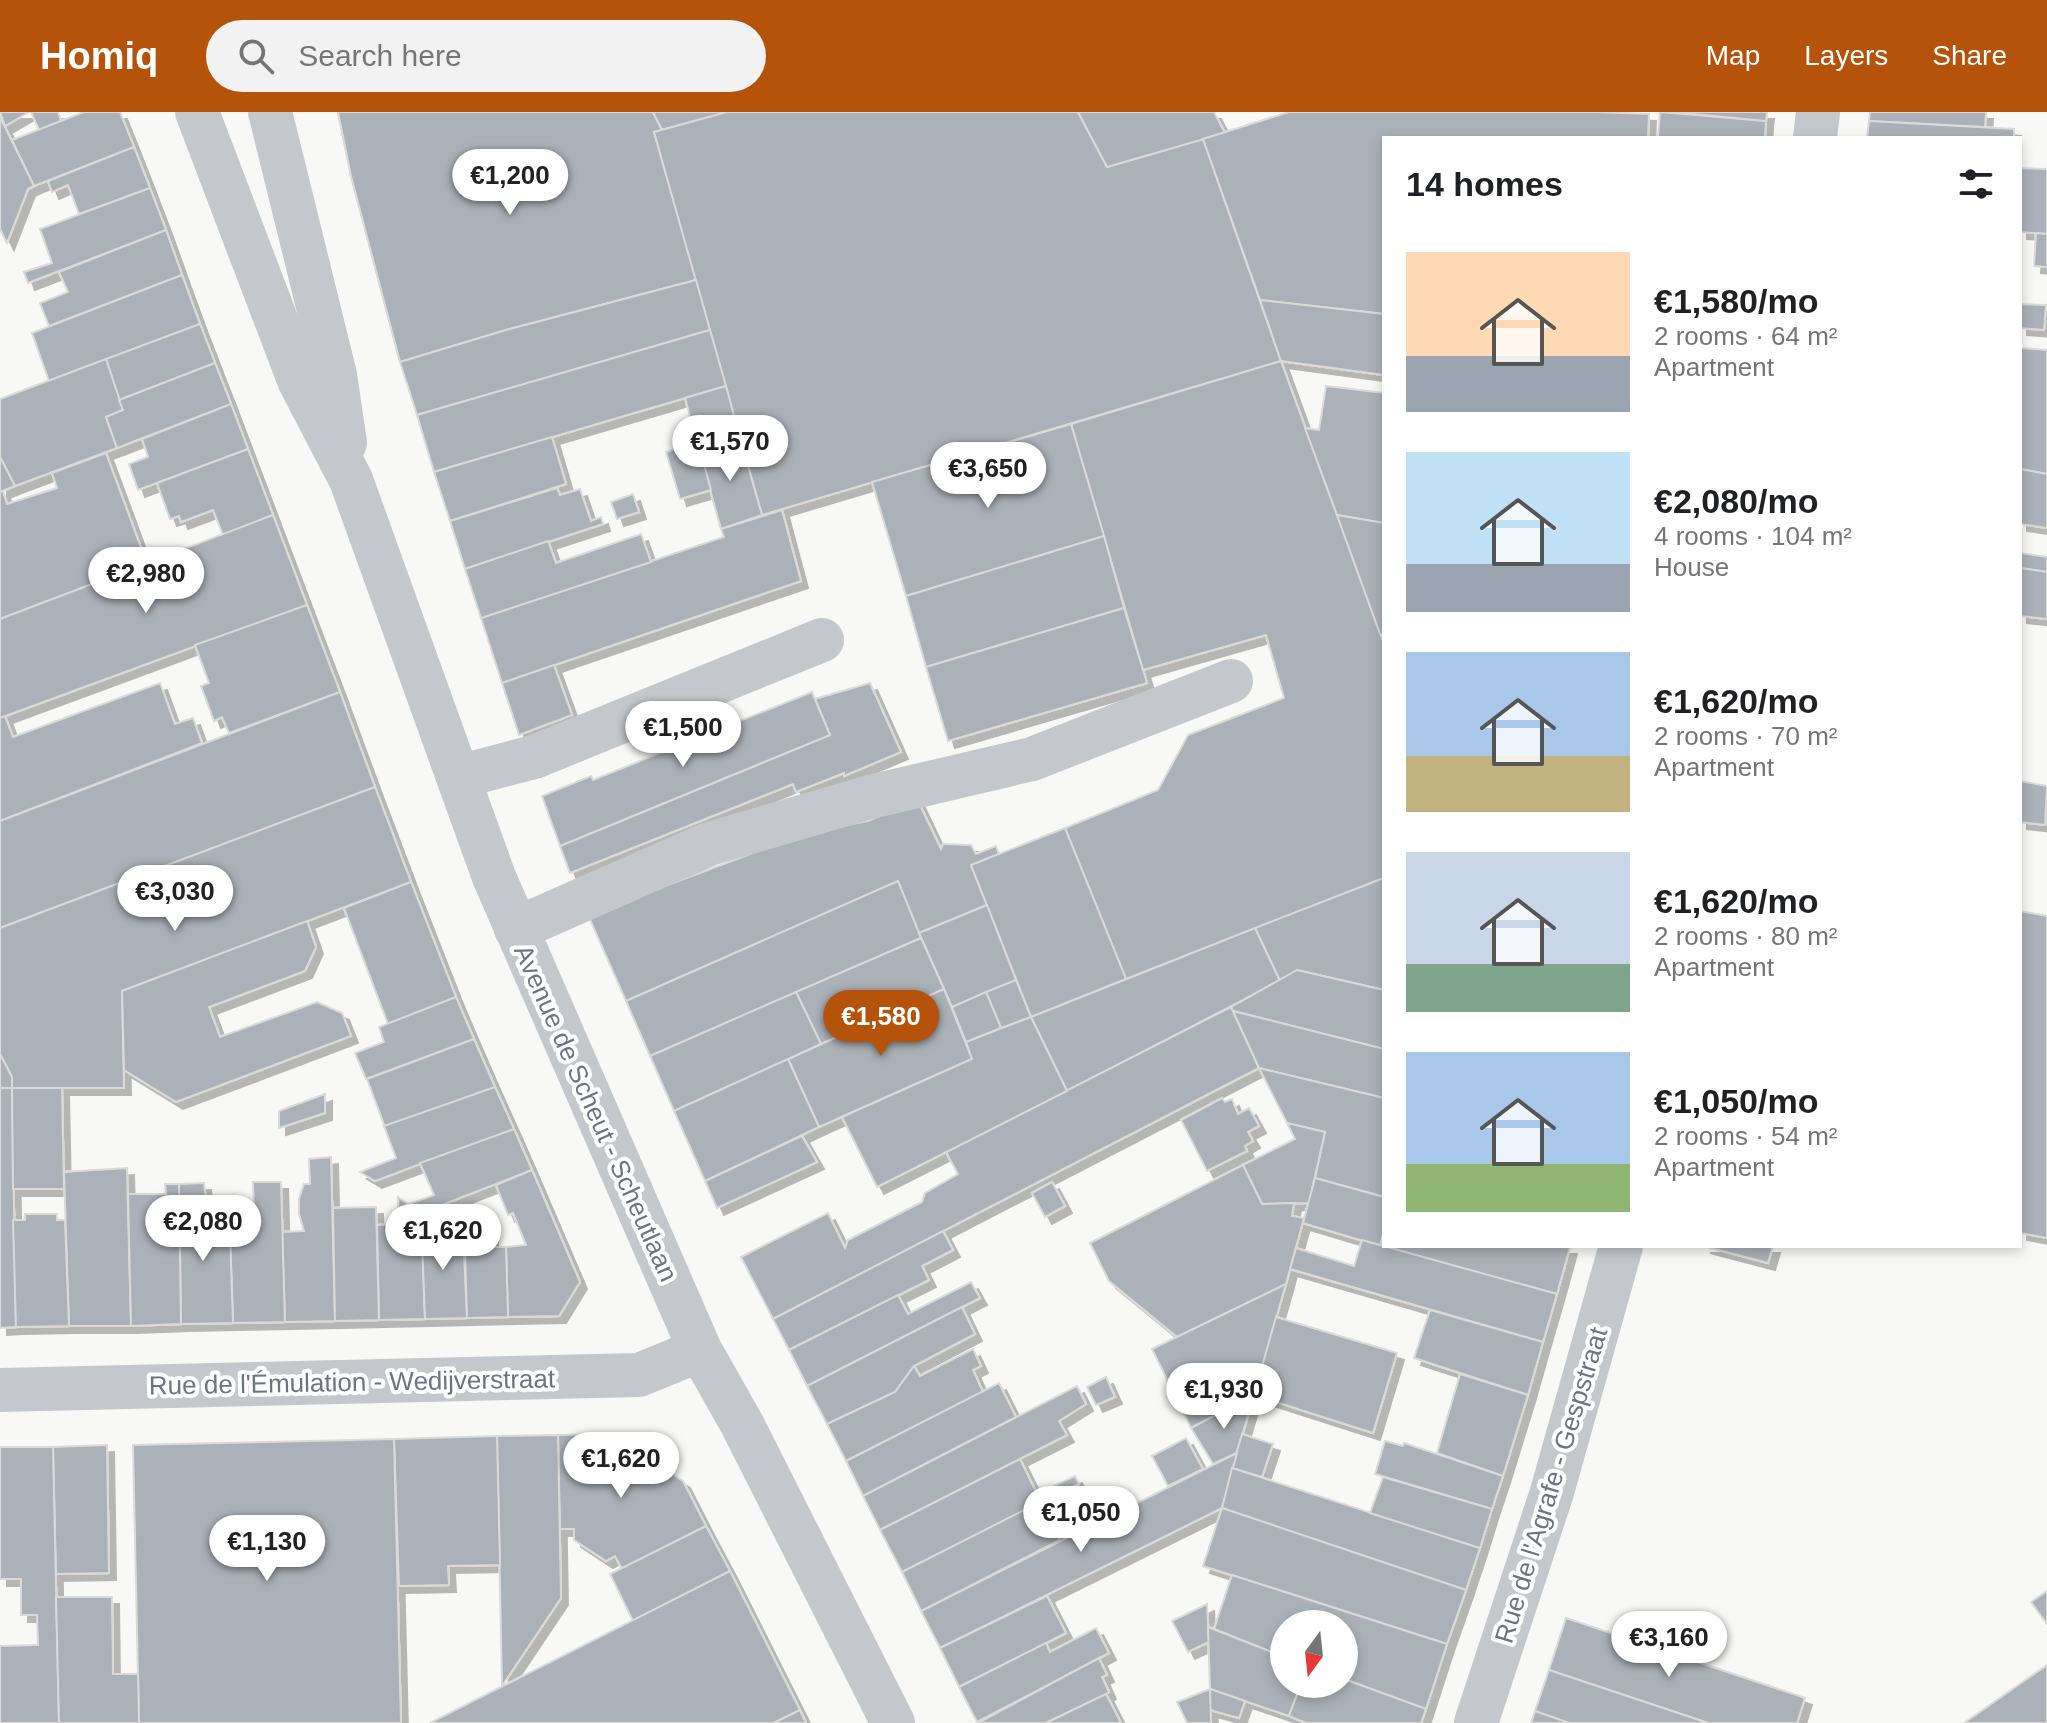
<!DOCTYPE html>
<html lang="en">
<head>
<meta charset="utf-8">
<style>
	:root { --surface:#fff; --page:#f2f2f2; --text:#202124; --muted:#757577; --accent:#b45309 }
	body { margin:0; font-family:Helvetica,sans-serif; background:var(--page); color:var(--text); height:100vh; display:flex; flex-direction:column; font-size:30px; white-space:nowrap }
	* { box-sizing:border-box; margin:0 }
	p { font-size:26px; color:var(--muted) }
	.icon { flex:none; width:44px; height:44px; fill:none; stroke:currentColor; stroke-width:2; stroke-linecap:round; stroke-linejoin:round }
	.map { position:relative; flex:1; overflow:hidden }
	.drawer { position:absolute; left:1382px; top:24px; width:640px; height:1112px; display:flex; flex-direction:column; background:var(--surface); border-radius:0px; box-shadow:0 4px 12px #0003 }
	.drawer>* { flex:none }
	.needle { width:52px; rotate:195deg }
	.tools { position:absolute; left:1270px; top:1498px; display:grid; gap:16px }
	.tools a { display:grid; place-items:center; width:88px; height:88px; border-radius:50%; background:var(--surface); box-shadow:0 4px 12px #0003; font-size:40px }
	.price { position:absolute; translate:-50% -68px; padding:0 18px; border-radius:28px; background:#fff; color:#222; font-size:26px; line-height:52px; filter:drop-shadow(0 2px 4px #0008) }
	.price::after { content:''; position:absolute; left:50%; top:48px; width:24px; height:18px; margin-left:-12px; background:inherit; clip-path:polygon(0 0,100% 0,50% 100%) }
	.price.on { background:var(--accent); color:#fff }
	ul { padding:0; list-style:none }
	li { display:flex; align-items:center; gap:24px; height:200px; padding:0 24px }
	li span { display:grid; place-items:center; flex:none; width:224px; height:160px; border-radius:0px; color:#555 }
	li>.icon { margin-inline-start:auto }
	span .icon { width:96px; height:96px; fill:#fffc; stroke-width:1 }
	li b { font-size:34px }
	h2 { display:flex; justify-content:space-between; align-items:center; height:96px; padding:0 24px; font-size:34px }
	header { display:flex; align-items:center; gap:48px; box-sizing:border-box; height:112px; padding:0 40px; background:var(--accent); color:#fff }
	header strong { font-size:38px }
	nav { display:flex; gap:44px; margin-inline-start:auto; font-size:28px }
	.search { width:560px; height:72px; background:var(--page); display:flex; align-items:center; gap:20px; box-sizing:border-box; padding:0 28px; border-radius:44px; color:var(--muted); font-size:30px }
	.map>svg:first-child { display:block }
	.building { fill:#abb1b8; stroke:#dadad8; stroke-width:2; fill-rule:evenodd; filter:url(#shadow) }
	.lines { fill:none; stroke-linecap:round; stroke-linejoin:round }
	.minor { stroke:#c4c7cb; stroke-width:44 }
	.labels { text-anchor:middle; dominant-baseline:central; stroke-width:8; stroke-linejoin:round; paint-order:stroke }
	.street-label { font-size:26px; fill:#697585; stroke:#fff }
</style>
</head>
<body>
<header>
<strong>Homiq</strong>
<div class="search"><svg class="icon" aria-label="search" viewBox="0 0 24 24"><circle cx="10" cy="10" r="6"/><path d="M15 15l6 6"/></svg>Search here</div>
<nav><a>Map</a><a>Layers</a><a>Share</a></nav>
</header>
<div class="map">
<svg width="2047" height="1611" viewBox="0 0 2047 1611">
	<defs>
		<filter id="shadow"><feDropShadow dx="7" dy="7" stdDeviation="0" flood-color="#0004"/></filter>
	</defs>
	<rect width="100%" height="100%" fill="#f8f8f6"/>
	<g class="building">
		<polygon points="0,0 29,0 5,14"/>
		<polygon points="31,0 58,0 61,9 39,18"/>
		<polygon points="120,0 134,35 34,74 12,28 84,0"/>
		<path d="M338 0H653L662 18 654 20 696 168 506 218 400 250 351 64ZM633 25 646 76 619 84 575 75 427 114 419 76Z"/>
		<polygon points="338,0 653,0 662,18 654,20 696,168 506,218 400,250 351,64"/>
		<polygon points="653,0 720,0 721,2 662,18"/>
		<polygon points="727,0 1078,0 1107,55 1203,27 1281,249 762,403 654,20"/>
		<polygon points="1078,0 1214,0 1225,21 1107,55"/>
		<polygon points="1289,0 1596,0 1649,2 1648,26 1384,26 1384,202 1260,188 1203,27"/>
		<polygon points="1660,0 1766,9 1765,26 1658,26"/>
		<polygon points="1672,0 1767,0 1766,9"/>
		<polygon points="1870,0 1986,0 1985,15 1869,9"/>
		<polygon points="0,5 34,74 28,77 7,131 0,117"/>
		<polygon points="1869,9 2014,17 2014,26 1867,26"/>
		<polygon points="134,35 150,76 79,102 68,73 52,80 48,69"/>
		<polygon points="2020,56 2047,57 2047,122 2020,120"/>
		<polygon points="150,76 166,118 28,171 24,160 52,151 40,117"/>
		<polygon points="166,118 182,163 49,214 40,191 68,180 59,160"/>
		<polygon points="2036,121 2047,122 2047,155 2034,154"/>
		<polygon points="182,163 200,212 49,269 32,221"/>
		<polygon points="696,168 710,218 417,303 400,250 506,218"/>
		<polygon points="1260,188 1384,202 1384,263 1281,249"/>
		<polygon points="2020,192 2046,193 2044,218 2020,216"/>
		<polygon points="200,212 215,251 119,288 106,247"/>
		<polygon points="710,218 726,274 434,360 417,303"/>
		<polygon points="2020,236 2047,238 2047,362 2020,357"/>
		<polygon points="106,247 123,298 106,305 117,336 15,374 0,345 0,287"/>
		<polygon points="1281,249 1384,532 1384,766 1126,867 1065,716 1158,678 1188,623 1284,586 1266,523 1143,558 1071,312"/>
		<polygon points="215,251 231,292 117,336 106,305 123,298 119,288"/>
		<polygon points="726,274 740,326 699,338 685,286"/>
		<polygon points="1326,274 1384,281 1384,411 1337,403 1305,316 1319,318"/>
		<polygon points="231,292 248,337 138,378 129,352 148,345 142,327"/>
		<polygon points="1071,312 1104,424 906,484 872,370"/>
		<polygon points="552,325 566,372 450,409 434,360"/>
		<polygon points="740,326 762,403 721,417 699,338"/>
		<polygon points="698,330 711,378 680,387 666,340"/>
		<polygon points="248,337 273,403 223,423 213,398 181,410 179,404 170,407 157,371"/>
		<polygon points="106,341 147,452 0,507 0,380 3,379 7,392 57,376 52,361"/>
		<polygon points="0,345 15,374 0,380"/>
		<polygon points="2020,357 2047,362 2047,416 2020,412"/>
		<polygon points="557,376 560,383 580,377 591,409 601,405 603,412 465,457 450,409"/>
		<polygon points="633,382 639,400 617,407 611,390"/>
		<polygon points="782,398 801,469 502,571 481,506 724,425 721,417"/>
		<polygon points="273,403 307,493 0,606 0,507"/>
		<polygon points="1337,403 1384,411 1384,523 1380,522"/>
		<polygon points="641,422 651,450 481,506 465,457 548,429 556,451"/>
		<polygon points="1104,424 1124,496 926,555 906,484"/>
		<polygon points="2020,441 2047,445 2047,460 2020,456"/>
		<polygon points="2020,456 2047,460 2047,507 2020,504"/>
		<polygon points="307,493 340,580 229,621 222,605 214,609 201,574 209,571 195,533"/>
		<polygon points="1124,496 1147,571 948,629 926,555"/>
		<polygon points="554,553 572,603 519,623 502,571"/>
		<polygon points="160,571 175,612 193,606 202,631 0,709 0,606 5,604 13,625"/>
		<polygon points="870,571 901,640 844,664 844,661 796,680 793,672 570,761 560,734 830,623 815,587"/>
		<polygon points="340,580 375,675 0,816 0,709"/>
		<polygon points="812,580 830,623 560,734 542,684 591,664 593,668"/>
		<polygon points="2020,669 2047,674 2045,713 2020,710"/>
		<polygon points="375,675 411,770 122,879 124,976 12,976 12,965 0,942 0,816"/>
		<polygon points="917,687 941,737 943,732 971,733 976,742 996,734 999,742 971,753 987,793 919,821 898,769 626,889 588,803 809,720 868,709"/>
		<polygon points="1065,716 1126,867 1031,905 971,753"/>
		<polygon points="1384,766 1384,878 1297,858 1280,869 1255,816"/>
		<polygon points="898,769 921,826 650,944 626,889"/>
		<polygon points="411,770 456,885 388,912 344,796"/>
		<polygon points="987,793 1016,868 952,895 919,821"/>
		<polygon points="2020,799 2047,804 2047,1126 2020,1121"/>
		<polygon points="307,809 316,835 305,859 209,895 220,925 317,890 342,901 351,924 176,990 124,958 122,879"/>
		<polygon points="1255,816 1280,869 1067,979 1031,905"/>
		<polygon points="921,826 944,877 821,932 796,880"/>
		<polygon points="1297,858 1384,878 1384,937 1233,899 1231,895"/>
		<polygon points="1016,868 1031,905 1001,916 986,880"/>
		<polygon points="944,877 972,947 819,1015 788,947"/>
		<polygon points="796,880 821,932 674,999 650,944"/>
		<polygon points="986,880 1001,916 966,930 952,895"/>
		<polygon points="456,885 474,927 366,967 355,941 384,930 379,915"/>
		<polygon points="1231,895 1259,956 773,1207 741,1145 828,1101 845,1136 848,1128 922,1090 925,1081 958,1062 946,1040"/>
		<polygon points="1233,899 1384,937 1384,986 1259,956"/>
		<polygon points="1031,905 1067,979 877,1075 842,1005 972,947 966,930"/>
		<polygon points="474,927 495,975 385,1015 367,967"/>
		<polygon points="0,942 12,965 12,976 0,976"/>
		<polygon points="788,947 819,1015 705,1069 674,999"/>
		<polygon points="1259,956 1384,986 1384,1085 1315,1066 1325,1020 1287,1011"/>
		<polygon points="495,975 514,1017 375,1069 360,1060 396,1046 384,1014"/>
		<polygon points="0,976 12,976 16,1215 0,1216"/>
		<polygon points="12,976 62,976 64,1077 13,1077"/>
		<polygon points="325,982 325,1001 279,1016 279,999"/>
		<polygon points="1222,986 1225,990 1232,987 1238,1002 1249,996 1259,1014 1248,1020 1253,1029 1245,1034 1247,1039 1207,1059 1181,1008"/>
		<polygon points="1287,1011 1325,1020 1309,1091 1262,1092 1243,1053 1295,1027"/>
		<polygon points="514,1017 532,1058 421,1101 409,1092 434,1083 420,1051"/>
		<polygon points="802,1024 817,1050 717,1096 705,1069"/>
		<polygon points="331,1045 335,1209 285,1210 282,1120 304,1119 299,1102 299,1087 304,1072 310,1072 309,1047"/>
		<polygon points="1243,1053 1262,1092 1294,1091 1292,1104 1304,1106 1286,1172 1177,1225 1109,1169 1090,1131"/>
		<polygon points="127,1056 131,1214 69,1214 64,1060"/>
		<polygon points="532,1058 580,1170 559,1204 508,1205 506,1135 526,1133 513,1101 508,1103 496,1073"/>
		<polygon points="1315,1066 1384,1085 1384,1119 1380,1134 1303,1111"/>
		<polygon points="253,1070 281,1070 285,1210 233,1211 230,1121 247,1119 247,1100 254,1100"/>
		<polygon points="1052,1070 1065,1094 1045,1105 1032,1081"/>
		<polygon points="204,1071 210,1122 230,1121 233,1211 181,1212 179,1072"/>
		<polygon points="165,1072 179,1072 181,1212 131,1214 128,1082 166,1082"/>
		<polygon points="398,1085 421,1101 425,1207 379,1208 377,1113 399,1112"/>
		<polygon points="376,1095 379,1208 335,1209 333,1096"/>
		<polygon points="431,1097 432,1119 463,1119 467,1206 425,1207 421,1101"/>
		<polygon points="25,1102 57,1102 57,1108 65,1108 69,1214 16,1215 13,1108 25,1108"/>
		<polygon points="464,1106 491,1107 491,1135 506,1135 508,1205 467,1206"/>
		<polygon points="943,1119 953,1138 922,1154 929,1168 789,1238 773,1207"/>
		<polygon points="1384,1119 1384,1134 1570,1135 1557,1182 1380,1134"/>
		<polygon points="1362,1128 1557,1182 1543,1230 1290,1157 1296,1136 1354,1154"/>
		<polygon points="1703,1134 1773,1134 1768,1151"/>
		<polygon points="971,1170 980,1186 807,1274 789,1238 898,1183 908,1202"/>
		<polygon points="1286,1172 1254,1283 1191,1316 1152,1237"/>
		<polygon points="962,1195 975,1222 914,1254 895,1280 827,1312 807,1274"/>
		<polygon points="1430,1198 1543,1230 1528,1283 1414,1246"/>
		<polygon points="1276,1205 1397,1241 1373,1321 1254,1283"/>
		<polygon points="973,1237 981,1254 973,1258 983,1280 846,1349 827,1312 895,1280 914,1254 920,1264"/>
		<polygon points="1460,1262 1528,1283 1503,1364 1437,1341"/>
		<polygon points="1106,1265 1115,1285 1096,1293 1087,1275"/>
		<polygon points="999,1271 1016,1305 863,1384 846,1349"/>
		<polygon points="1077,1274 1086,1292 1059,1309 1067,1323 880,1418 863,1384"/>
		<polygon points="1254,1283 1237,1341 1213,1352 1191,1316"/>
		<polygon points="606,1322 683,1369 706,1414 622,1457 615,1444 606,1449 574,1428 574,1417 560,1417 558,1323"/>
		<polygon points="1242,1322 1273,1332 1262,1365 1232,1356"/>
		<polygon points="558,1323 561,1486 502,1574 497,1324"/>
		<polygon points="497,1324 500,1453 448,1454 449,1473 399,1474 394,1327"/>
		<polygon points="1186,1326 1203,1357 1168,1374 1152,1344"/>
		<polygon points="394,1327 401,1611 139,1611 133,1333"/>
		<polygon points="1385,1329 1403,1334 1404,1331 1503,1364 1492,1397 1375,1362"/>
		<polygon points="107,1333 109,1461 56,1462 53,1335"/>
		<polygon points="0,1335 53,1335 59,1611 0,1611 0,1534 38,1533 37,1503 21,1503 21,1467 0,1467"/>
		<polygon points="1237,1341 1222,1396 940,1536 921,1499"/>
		<polygon points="1020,1347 1037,1382 1075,1364 1079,1372 902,1460 880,1418"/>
		<polygon points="1232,1356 1480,1436 1466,1478 1222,1396"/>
		<polygon points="1383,1365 1492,1397 1480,1436 1370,1401"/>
		<polygon points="1042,1389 1060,1428 921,1499 902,1460"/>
		<polygon points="1222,1396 1466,1478 1447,1532 1203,1454"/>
		<polygon points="706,1414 730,1459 633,1509 610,1462"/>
		<polygon points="730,1459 800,1598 774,1611 430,1611"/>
		<polygon points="1232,1463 1447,1532 1426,1597 1344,1567 1344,1512 1284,1512 1284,1545 1214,1517"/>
		<polygon points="2047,1479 2047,1512 2031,1490"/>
		<polygon points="1047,1484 1066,1521 959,1575 940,1536"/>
		<polygon points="56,1485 112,1485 113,1562 138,1562 139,1611 59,1611"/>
		<polygon points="1207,1492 1209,1530 1188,1540 1172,1509"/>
		<polygon points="1566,1506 1805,1586 1797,1611 1708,1611 1549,1558"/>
		<polygon points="1208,1515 1284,1545 1284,1572 1301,1572 1289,1604 1210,1577"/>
		<polygon points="1096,1516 1109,1541 977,1610 959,1575 1046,1531 1050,1540"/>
		<polygon points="1099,1546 1107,1563 1102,1565 1109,1580 1106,1582 1046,1611 978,1611"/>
		<polygon points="2047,1553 2047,1611 1964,1611"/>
		<polygon points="1549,1558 1708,1611 1569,1611 1535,1599"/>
		<polygon points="1344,1567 1426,1597 1421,1611 1306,1611 1289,1604 1301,1572 1344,1572"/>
		<polygon points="1210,1577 1245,1589 1239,1606 1210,1598"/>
		<polygon points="1210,1577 1211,1611 1187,1611 1177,1590"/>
		<polygon points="1106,1582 1121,1611 1046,1611"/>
		<polygon points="800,1598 806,1611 774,1611"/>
		<polygon points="1535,1599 1569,1611 1531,1611"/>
	</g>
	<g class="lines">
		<g class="minor">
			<polyline points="197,0 299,268 351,368 494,765 700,1238 742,1312 893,1611"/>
			<polyline points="270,0 335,263 345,331"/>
			<polyline points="1815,26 1818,0"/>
			<polyline points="458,665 534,645 822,528"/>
			<polyline points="516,817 709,732 870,685 1032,647 1231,569"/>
			<polyline points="0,1278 639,1263 700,1238"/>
			<polyline points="1476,1611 1552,1380 1621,1134"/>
		</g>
	</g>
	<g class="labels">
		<g class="street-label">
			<text transform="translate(596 1001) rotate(66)">Avenue de Scheut - Scheutlaan</text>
			<text transform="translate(352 1270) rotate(-1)">Rue de l'Émulation - Wedijverstraat</text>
			<text transform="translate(1551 1373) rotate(-73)">Rue de l'Agrafe - Gespstraat</text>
		</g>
	</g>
</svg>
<div class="tools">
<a><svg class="needle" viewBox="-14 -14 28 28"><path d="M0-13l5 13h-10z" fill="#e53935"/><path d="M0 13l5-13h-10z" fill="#757577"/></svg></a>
</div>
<b class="price" style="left:510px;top:105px">€1,200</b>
<b class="price" style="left:730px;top:371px">€1,570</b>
<b class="price" style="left:988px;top:398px">€3,650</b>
<b class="price" style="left:146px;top:503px">€2,980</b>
<b class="price" style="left:683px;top:657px">€1,500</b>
<b class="price" style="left:175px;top:821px">€3,030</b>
<b class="price on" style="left:881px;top:946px">€1,580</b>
<b class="price" style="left:203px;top:1151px">€2,080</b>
<b class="price" style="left:443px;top:1160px">€1,620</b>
<b class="price" style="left:1224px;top:1319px">€1,930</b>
<b class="price" style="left:621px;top:1388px">€1,620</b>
<b class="price" style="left:1081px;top:1442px">€1,050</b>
<b class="price" style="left:267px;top:1471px">€1,130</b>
<b class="price" style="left:1669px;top:1567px">€3,160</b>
<section class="drawer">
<h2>14 homes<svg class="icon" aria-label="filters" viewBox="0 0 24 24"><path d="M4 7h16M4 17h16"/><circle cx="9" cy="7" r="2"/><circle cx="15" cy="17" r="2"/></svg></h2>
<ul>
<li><span style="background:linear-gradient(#ffd9b3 65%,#9aa5b1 0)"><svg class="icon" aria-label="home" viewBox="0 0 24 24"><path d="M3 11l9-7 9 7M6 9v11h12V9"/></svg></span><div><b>€1,580/mo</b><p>2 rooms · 64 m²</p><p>Apartment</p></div></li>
<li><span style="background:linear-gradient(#bfe0f5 70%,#9aa5b1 0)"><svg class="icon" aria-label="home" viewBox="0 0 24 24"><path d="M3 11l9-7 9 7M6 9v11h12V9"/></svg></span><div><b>€2,080/mo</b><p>4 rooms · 104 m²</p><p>House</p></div></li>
<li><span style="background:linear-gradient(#a9c7e8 65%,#c2b280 0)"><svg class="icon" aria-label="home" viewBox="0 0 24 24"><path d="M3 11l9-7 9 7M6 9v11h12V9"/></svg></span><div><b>€1,620/mo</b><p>2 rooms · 70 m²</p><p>Apartment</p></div></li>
<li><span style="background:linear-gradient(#c9d6e8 70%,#7fa58c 0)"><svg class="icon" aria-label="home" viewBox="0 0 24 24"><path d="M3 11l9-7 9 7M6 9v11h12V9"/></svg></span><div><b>€1,620/mo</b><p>2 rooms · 80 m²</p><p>Apartment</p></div></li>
<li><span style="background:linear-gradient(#a9c7e8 70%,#8fb573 0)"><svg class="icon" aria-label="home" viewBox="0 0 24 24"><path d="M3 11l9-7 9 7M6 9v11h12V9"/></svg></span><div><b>€1,050/mo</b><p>2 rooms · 54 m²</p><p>Apartment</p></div></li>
</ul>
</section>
</div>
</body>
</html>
